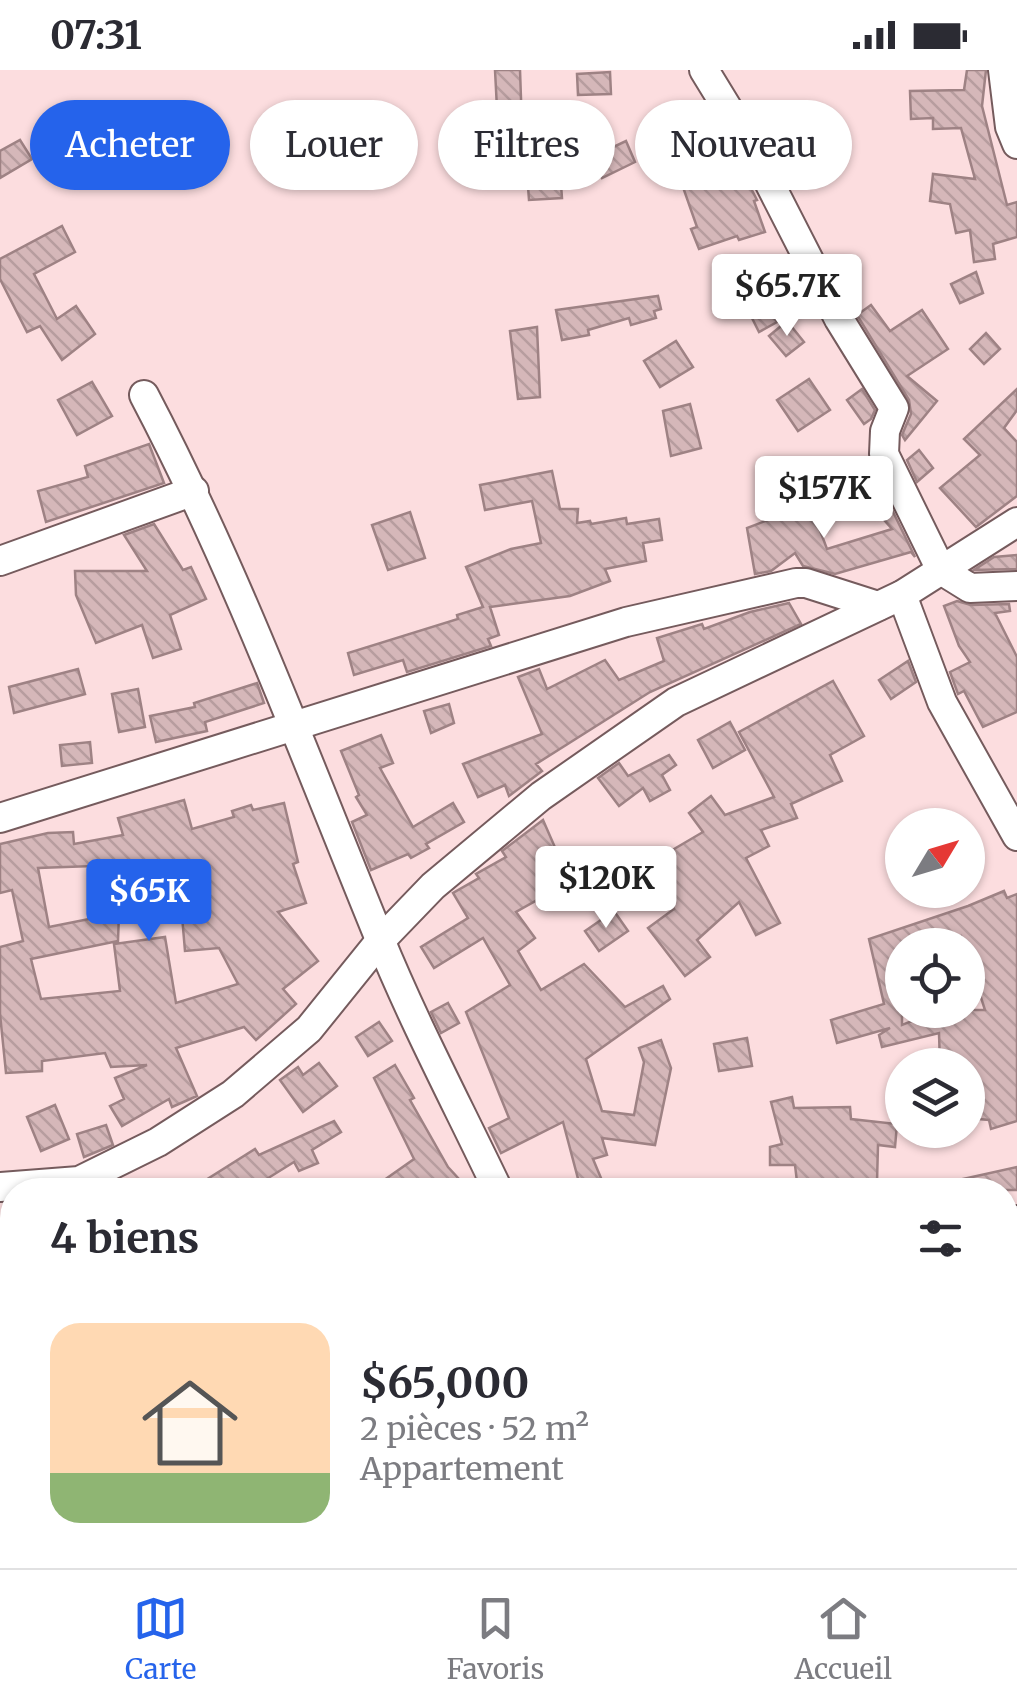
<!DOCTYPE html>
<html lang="fr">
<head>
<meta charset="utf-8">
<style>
	:root { --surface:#fff; --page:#f2f2f3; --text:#2b2b33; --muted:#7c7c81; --line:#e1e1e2; --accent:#2563eb }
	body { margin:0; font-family:Merriweather,serif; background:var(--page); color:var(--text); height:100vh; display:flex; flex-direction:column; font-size:38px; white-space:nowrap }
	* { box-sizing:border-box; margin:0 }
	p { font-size:32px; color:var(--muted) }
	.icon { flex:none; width:55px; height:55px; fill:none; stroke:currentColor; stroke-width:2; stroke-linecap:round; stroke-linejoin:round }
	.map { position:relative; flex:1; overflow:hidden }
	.details { position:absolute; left:0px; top:1108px; width:1018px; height:392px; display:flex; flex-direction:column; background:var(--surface); border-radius:40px 40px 0 0; box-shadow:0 2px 8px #0004 }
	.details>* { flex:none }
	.guide { position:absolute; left:30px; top:30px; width:958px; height:90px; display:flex; gap:20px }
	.needle { width:65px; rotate:52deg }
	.buttons { position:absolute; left:885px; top:738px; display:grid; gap:20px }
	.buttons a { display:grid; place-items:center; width:100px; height:100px; border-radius:50%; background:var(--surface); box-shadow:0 2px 8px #0004; font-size:50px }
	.price { position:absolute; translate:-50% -85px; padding:0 22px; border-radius:10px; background:#fff; color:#222; font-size:32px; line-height:65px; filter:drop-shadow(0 2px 5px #0008) }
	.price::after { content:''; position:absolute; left:50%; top:60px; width:30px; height:22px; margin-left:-15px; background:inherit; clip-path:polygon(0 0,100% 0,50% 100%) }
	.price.selected { background:var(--accent); color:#fff }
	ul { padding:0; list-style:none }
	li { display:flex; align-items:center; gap:30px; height:250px; padding:0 50px }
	li span { display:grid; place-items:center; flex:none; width:280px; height:200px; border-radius:30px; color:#555 }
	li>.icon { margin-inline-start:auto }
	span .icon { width:120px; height:120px; fill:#fffc; stroke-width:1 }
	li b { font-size:42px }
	h2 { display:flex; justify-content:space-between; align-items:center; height:120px; padding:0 50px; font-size:42px }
	.tag { padding:0 35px; border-radius:45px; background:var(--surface); box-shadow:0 2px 8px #0004; font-size:35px; line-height:90px }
	.tag.selected { background:var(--accent); color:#fff }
	.status { display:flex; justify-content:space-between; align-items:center; height:70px; padding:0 50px; background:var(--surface); direction:ltr }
	.status svg { height:28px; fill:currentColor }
	.dock { display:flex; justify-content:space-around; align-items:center; height:140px; border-top:2px solid var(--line); background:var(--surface); font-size:28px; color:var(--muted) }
	.dock a { display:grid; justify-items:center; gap:5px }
	.dock .selected { color:var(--accent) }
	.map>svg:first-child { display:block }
	.building { fill:url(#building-back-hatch); stroke:#9e8284; stroke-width:2.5; fill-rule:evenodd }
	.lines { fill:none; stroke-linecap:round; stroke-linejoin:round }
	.minor-casing { stroke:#755b5d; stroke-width:32 }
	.minor { stroke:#fff; stroke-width:28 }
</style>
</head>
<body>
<div class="status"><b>07:31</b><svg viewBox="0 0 49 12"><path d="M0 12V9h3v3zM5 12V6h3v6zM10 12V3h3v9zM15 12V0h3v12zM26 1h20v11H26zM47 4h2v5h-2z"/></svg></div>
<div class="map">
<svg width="1017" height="1498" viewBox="0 0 1017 1498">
	<defs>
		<pattern id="building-back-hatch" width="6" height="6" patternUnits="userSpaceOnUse" patternTransform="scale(2.5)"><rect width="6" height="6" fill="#d5b7b9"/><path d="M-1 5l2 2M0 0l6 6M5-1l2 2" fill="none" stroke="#b79d9f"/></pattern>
	</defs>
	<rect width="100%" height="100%" fill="#fcdddf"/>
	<g class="building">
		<polygon points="495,0 520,0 522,57 498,58"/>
		<polygon points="967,0 986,0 982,36 1007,135 1017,132 1017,167 993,174 995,189 974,192 970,160 956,163 950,134 930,131 933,104 975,109 961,58 933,59 933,48 911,49 910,21 964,20"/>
		<polygon points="610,2 611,24 578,25 577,4"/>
		<polygon points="149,37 158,78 125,86 115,45"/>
		<polygon points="724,66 757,130 754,131 765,162 739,170 737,166 699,179 691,159 697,157 678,103"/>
		<polygon points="671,67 690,92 668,109 649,85"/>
		<polygon points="20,70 32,89 0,108 0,81"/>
		<polygon points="626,71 635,92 602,108 592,87"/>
		<polygon points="559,87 562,128 529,130 526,89"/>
		<polygon points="62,156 75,182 34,204 57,249 76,236 95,264 62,290 40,256 27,262 0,209 0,189"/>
		<polygon points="976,202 983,223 960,233 951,214"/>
		<polygon points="658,226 661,239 654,241 656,248 631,255 629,248 588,260 589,265 562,270 556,240"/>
		<polygon points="768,234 777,252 759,262 750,244"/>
		<polygon points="871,235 890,261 922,240 948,279 907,306 937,331 905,370 902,365 911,344 909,330 857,245"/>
		<polygon points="787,251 804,272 786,286 769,266"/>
		<polygon points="537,257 540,327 518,329 510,261"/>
		<polygon points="986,263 1000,279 984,294 970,279"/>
		<polygon points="676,271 693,297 660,317 644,291"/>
		<polygon points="809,309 830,340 798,361 777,330"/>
		<polygon points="92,312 112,346 77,365 58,330"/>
		<polygon points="862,319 875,340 871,349 864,354 847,330"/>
		<polygon points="1017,319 1017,340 1004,358 1017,372 1017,426 976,457 940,418 980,385 964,369"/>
		<polygon points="690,334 701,378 671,386 663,341"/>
		<polygon points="149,374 164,413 46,452 38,421 88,407 85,396"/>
		<polygon points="919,380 933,398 917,412 907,390"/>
		<polygon points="552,401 560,439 578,439 577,453 590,451 591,454 626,448 627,454 659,449 662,470 643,473 646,491 605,499 610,511 570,526 490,537 499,565 488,569 491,576 407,602 403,590 354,605 348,583 458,549 457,545 483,537 466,497 511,479 541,473 532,431 485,440 480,415"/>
		<polygon points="879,413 915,487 911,482 835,504 803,496 795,483 771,501 755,504 747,458 810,434 827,479 892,459 863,426"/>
		<polygon points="410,442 425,488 388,500 372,455"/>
		<polygon points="154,454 183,500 191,497 206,529 170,545 181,579 153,588 142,555 96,573 76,525 75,501 147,501 124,465"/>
		<polygon points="1017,485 1017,499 974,500 994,487"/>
		<polygon points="957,531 971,535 1009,534 1010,541 995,543 1017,587 1017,642 983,657 964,621 958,624 950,602 970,592 959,576 944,536"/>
		<polygon points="789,533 801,554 650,622 536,694 542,701 509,726 505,715 478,727 463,694 542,664 518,607 539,599 547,619 605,590 619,610 664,591 657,568 702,554 704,559 750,542"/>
		<polygon points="908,591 916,612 891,629 879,610"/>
		<polygon points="78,599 85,624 14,643 9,617"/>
		<polygon points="833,611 864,666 830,685 842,711 791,734 797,748 761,760 769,776 746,788 780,853 756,865 739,832 697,870 710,887 685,906 648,858 674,839 647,795 703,762 689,743 711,726 725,745 774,727 739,662"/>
		<polygon points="257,613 264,633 205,652 207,661 156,672 150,646 195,637 194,633"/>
		<polygon points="138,619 145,657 119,662 112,624"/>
		<polygon points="449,634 454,653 431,663 424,641"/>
		<polygon points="730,652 745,680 713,698 698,670"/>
		<polygon points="381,665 393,693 380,698 413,757 453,733 464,752 426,774 429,778 411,788 408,784 371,800 352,752 367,745 356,727 359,725 341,681"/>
		<polygon points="90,672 92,693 62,696 60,675"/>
		<polygon points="669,685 676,695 662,705 670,720 650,731 643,718 619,736 598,708 619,693 628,706"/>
		<path d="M184 730 192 759 234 747 232 741 251 735 253 740 284 733 298 792 293 794 306 833 278 842 318 891 283 919 296 934 256 970 244 957 176 978 197 1026 172 1037 169 1029 122 1056 110 1036 124 1029 115 1008 147 995 111 997 105 983 42 991V1001L6 1003 0 944V877L23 871 12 820 0 823V774L48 763 73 762 74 774 123 765 118 748ZM93 796 94 806 102 804V822L179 811 185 881 219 878 238 914 176 933 165 867 114 874 120 921 41 929 31 889 118 871 119 843 49 857 38 798Z"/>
		<polygon points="543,750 557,782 552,784 569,812 516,842 535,868 518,881 541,920 584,894 625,937 663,916 670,929 586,989 602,1041 634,1045 644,992 639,978 661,970 671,998 655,1075 602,1068 607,1085 593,1089 606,1120 581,1120 563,1052 501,1083 489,1058 509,1048 466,942 510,915 483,868 434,898 421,877 468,848 453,823 479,808 476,804 506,787 502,781"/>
		<path d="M1004 821 1007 828 1017 824V1051L991 1059 989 1050 968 1048V995H940L939 963 882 977 879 965 890 958 837 973 831 950 884 934 869 869 968 836ZM961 866 964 875H968V887L985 940H940L902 955V916L895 886 902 884V875H932Z"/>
		<polygon points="614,841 628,861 599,881 585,861"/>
		<polygon points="448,933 459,953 441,963 431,942"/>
		<polygon points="379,952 392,971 368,986 356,967"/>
		<polygon points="747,968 752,996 719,1001 714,974"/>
		<polygon points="319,993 337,1016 303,1042 280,1010 298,997 303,1005"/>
		<polygon points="395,995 414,1028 410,1030 448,1097 469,1120 370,1120 414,1089 374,1008"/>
		<polygon points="792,1027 794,1038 850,1037 851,1049 897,1054 895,1077 878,1075 877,1112 830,1110 831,1120 798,1120 795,1095 770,1095 770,1077 782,1074 771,1032"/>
		<polygon points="55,1035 69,1069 41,1081 27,1047"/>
		<polygon points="334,1051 341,1062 312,1080 318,1093 299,1101 294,1092 249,1120 239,1120 235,1114 219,1120 190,1120 255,1079 259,1085"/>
		<polygon points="106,1055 113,1075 84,1087 77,1064"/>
		<polygon points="1017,1097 1017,1120 955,1120 954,1111"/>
	</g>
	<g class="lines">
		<defs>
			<g id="minor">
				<polyline points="704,0 750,75 839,249 894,338 885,361 884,384 941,500 970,518 1017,516"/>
				<polyline points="1003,0 1010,57 1017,74"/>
				<path d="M144 325C236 500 304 684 379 867 414 953 458 1036 498 1120"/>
				<polyline points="0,491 194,421"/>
				<polyline points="902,525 942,632 1017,766"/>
				<polyline points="0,748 626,552 796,513 806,513 878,536"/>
				<polyline points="0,1117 79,1111 158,1072 233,1024 309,959 380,871 433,816 541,726 676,632 902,525 1017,452"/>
				<polyline points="1005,1154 1017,1150"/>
				<polyline points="0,1324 12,1321"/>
				<polyline points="0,1483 12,1470"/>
				<polyline points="694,1488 701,1498"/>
			</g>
		</defs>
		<use href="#minor" class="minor-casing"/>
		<use href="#minor" class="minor"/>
	</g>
</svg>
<div class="buttons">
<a><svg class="needle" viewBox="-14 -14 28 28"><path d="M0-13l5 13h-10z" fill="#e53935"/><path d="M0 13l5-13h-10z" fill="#7c7c81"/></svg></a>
<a><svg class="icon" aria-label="locate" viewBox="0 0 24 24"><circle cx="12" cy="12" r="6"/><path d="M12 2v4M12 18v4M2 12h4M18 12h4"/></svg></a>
<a><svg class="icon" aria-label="layers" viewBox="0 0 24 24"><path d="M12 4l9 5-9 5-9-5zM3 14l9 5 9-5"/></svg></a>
</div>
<b class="price" style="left:787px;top:269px">$65.7K</b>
<b class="price" style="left:824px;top:471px">$157K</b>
<b class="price" style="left:606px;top:861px">$120K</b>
<b class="price selected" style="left:149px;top:874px">$65K</b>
<div class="guide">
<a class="tag selected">Acheter</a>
<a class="tag">Louer</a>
<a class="tag">Filtres</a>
<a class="tag">Nouveau</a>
</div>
<section class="details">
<h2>4 biens<svg class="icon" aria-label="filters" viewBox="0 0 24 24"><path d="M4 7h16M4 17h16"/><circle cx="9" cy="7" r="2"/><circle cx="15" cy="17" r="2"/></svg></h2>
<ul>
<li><span style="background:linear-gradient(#ffd9b3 75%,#8fb573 0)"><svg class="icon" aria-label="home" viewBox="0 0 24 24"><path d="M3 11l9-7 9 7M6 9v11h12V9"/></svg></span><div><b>$65,000</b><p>2 pièces · 52 m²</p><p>Appartement</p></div></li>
</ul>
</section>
</div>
<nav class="dock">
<a class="selected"><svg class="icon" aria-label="map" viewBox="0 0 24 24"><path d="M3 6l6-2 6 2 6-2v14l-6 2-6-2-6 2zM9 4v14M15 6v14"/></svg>Carte</a>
<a><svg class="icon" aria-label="saved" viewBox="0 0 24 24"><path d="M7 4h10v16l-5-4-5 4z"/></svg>Favoris</a>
<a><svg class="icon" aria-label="home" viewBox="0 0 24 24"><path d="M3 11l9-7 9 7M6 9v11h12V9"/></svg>Accueil</a>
</nav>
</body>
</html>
